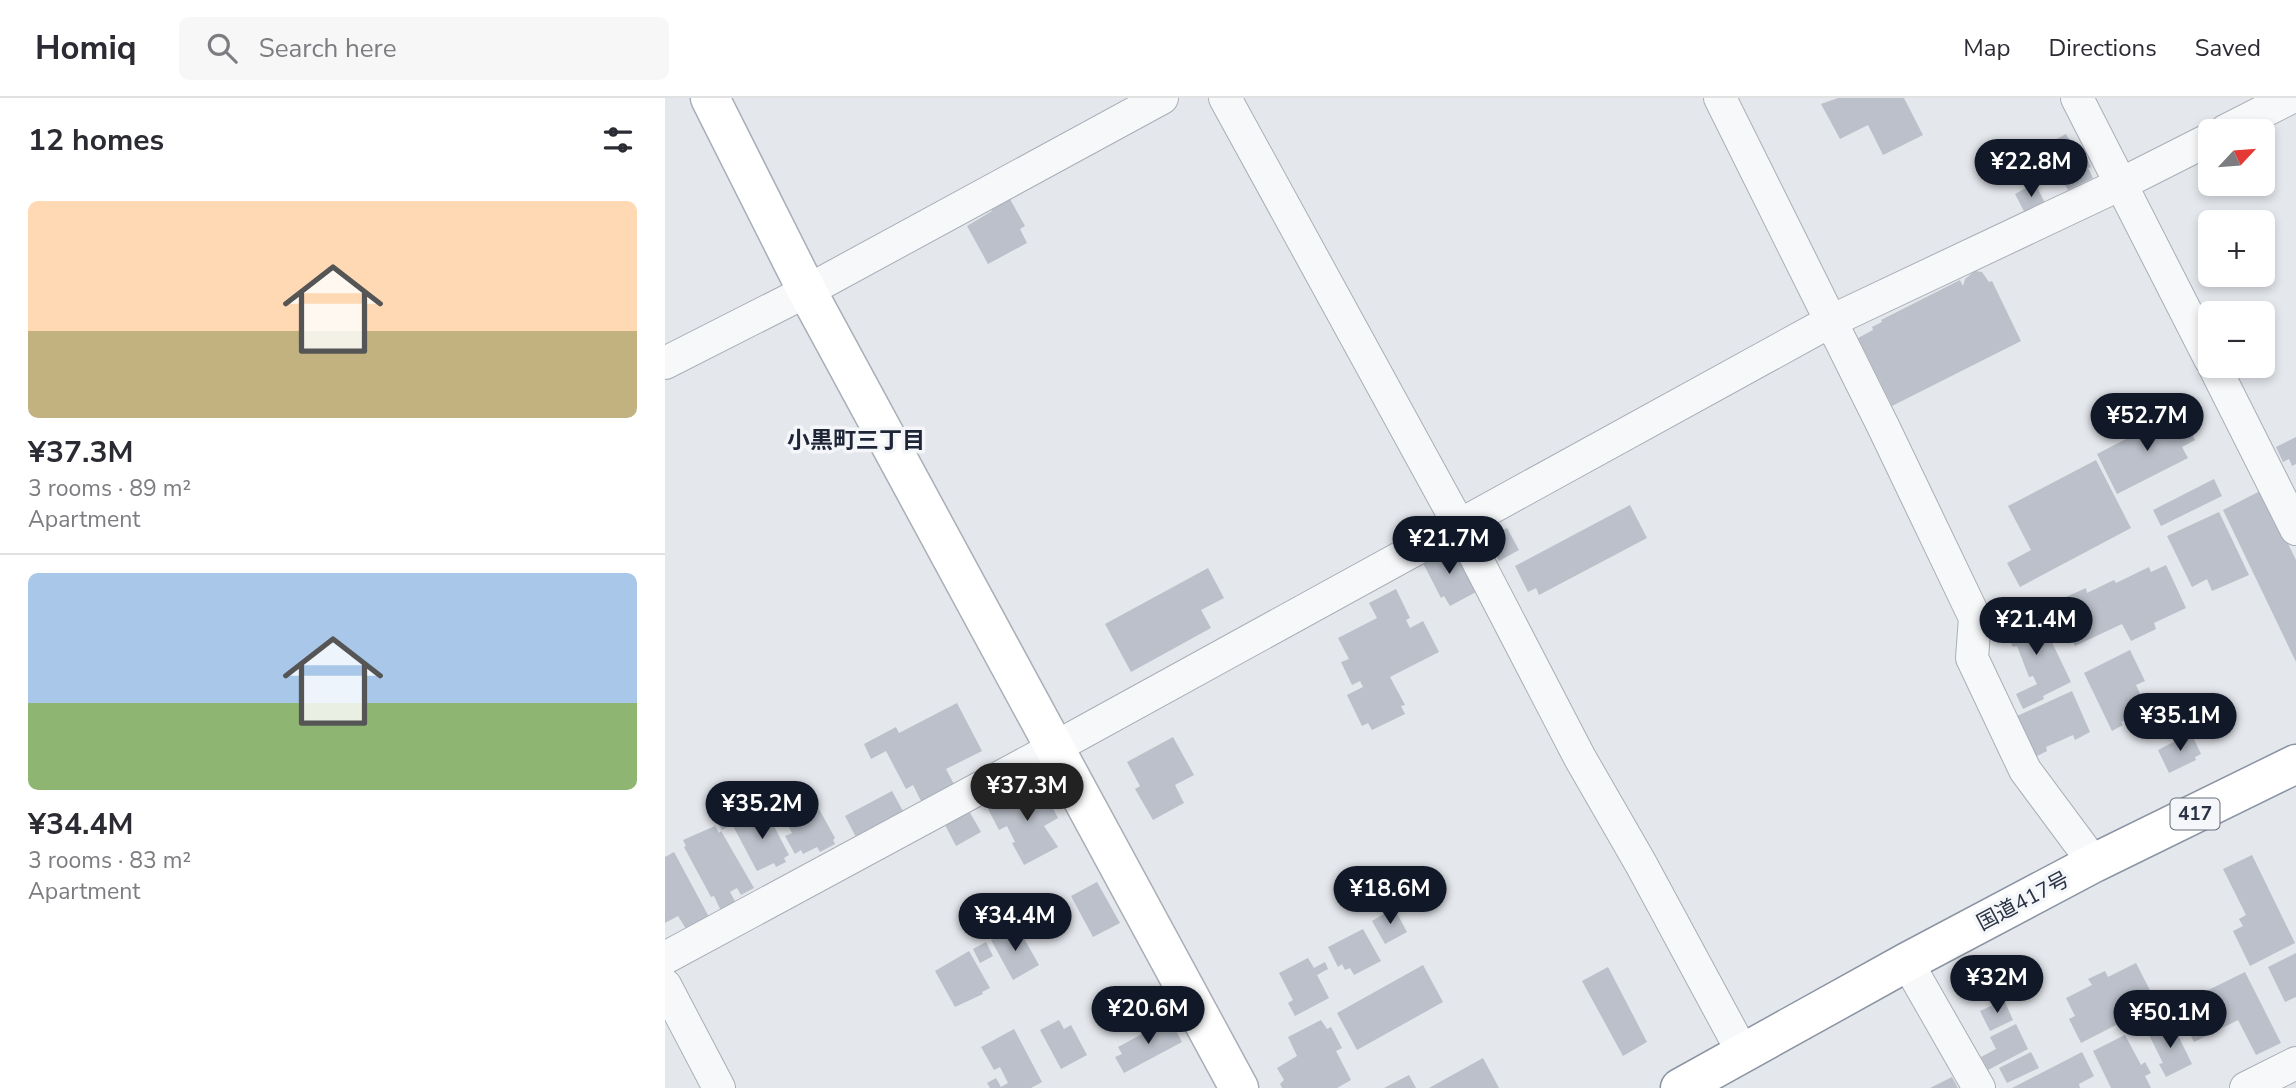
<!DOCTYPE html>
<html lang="en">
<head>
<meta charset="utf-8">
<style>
	:root { --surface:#fff; --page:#f7f7f7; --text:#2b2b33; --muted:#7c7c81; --line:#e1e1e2; --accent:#111827 }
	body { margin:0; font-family:"Nunito Sans","Noto Sans JP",sans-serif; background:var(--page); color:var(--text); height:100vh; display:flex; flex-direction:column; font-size:26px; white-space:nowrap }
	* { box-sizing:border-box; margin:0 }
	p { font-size:23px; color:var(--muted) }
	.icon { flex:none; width:38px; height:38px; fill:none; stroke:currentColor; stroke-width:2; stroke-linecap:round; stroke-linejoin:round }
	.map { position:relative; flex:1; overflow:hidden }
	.sheet { display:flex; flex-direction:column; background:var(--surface); width:665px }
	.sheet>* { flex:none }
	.needle { width:46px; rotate:64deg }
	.controls { position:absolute; left:1533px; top:21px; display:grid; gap:14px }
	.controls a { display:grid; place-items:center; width:77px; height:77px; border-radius:10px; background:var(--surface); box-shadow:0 4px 10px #0003; font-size:35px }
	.price { position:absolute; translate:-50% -60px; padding:0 16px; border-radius:24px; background:var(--accent); color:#fff; font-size:23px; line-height:46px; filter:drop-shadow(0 2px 4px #0008) }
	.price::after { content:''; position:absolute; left:50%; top:42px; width:21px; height:16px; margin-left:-10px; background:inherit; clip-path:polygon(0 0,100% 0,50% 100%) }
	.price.current { background:#222; color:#fff }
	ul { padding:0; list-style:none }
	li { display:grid; align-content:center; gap:14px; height:371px; padding:0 28px }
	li+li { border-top:2px solid var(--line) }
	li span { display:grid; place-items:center; height:217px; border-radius:10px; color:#555 }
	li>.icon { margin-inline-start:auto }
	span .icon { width:126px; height:126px; fill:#fffc; stroke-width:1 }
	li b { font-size:30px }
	h2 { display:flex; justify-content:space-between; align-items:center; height:84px; padding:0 28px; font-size:30px }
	header { display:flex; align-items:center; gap:42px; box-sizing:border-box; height:98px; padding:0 35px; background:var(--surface); border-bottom:2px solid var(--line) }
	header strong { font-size:33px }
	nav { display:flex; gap:38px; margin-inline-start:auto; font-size:24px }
	.search { width:490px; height:63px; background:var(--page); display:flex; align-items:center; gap:18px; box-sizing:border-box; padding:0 24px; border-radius:10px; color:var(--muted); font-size:26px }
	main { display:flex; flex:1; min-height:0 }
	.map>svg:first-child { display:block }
	.building { fill:#bbc0ca }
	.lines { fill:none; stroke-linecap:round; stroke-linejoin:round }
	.street-casing { stroke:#a9aeb7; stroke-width:34 }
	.secondary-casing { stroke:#a9aeb7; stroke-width:41 }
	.highway-casing { stroke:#8b94a3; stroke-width:41 }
	.street { stroke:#f7f8fa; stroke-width:32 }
	.secondary { stroke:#fff; stroke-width:38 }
	.highway { stroke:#fff; stroke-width:38 }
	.labels { text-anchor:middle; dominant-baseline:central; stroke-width:7; stroke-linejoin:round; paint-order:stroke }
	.shield { fill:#f4f6f9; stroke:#676e7b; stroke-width:2 }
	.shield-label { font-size:19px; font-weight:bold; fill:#2b3445 }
	.street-label { font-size:21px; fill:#2b3445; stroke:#f4f6f9 }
	.neighbourhood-label { font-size:23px; font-weight:bold; fill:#1d2536; stroke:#f4f6f9 }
</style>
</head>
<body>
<header>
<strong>Homiq</strong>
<div class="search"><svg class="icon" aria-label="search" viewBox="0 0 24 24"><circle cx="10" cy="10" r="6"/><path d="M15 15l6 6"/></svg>Search here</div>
<nav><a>Map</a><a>Directions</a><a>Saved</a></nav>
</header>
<main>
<section class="sheet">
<h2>12 homes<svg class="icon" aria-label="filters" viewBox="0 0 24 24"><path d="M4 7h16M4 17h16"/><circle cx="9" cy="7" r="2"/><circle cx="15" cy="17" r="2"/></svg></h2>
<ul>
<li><span style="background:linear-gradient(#ffd9b3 60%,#c2b280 0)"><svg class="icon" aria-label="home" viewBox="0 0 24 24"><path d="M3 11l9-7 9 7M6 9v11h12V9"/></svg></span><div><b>¥37.3M</b><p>3 rooms · 89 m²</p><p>Apartment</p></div></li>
<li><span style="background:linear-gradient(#a9c7e8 60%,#8fb573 0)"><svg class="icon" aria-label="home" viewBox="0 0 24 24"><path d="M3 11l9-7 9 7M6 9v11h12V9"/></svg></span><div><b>¥34.4M</b><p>3 rooms · 83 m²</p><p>Apartment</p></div></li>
</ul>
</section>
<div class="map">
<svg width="1631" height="990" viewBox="0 0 1631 990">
	<rect width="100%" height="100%" fill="#e4e7ec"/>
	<g class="building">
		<polygon points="1173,0 1239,0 1258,37 1218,57 1203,27 1175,41 1156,6"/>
		<polygon points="1401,36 1408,49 1415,46 1426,69 1423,70 1428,80 1403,92 1396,79 1386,83 1370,52"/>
		<polygon points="1370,85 1381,107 1361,117 1350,96"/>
		<polygon points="341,94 360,128 355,131 362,145 323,166 302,128 327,113 322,104"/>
		<polygon points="1310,173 1317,174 1324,184 1327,183 1356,243 1227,308 1193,240 1208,232 1207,229 1217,224 1216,222 1295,182 1298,188 1300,181"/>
		<polygon points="1515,313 1530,342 1517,349 1523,360 1452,396 1432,356"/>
		<polygon points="1631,339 1631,366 1627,368 1624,361 1618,364 1611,349"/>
		<polygon points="1431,362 1466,430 1355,489 1342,465 1366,452 1343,408"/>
		<polygon points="1549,381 1557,398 1496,428 1488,412"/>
		<polygon points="1597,392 1631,462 1631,564 1558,412"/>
		<polygon points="965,407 982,440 874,497 871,490 863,494 850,468"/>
		<polygon points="1554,414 1584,477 1547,493 1542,481 1527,489 1502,438"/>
		<polygon points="842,430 854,452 834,463 822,441"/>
		<polygon points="786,447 811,494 785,508 779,498 776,500 757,463"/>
		<polygon points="1501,467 1521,510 1489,525 1491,531 1466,543 1457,526 1410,548 1390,504 1421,490 1422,495 1449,482 1451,485 1484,469 1486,474"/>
		<polygon points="543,470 559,500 536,512 546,530 466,574 440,526"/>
		<polygon points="731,491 745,520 741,522 745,530 758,523 774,554 725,579 740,607 736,608 740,616 707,632 703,625 697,628 682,597 698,589 695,583 687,587 676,564 684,561 673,540 712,520 704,505"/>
		<polygon points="1370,509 1406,584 1378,598 1379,601 1358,611 1351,596 1372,586 1368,578 1364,579 1352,548 1348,549 1340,532 1344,530 1341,523"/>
		<polygon points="1465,552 1480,583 1471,587 1484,615 1469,622 1467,619 1456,624 1458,627 1447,633 1419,575"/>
		<polygon points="1407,593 1425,634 1410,642 1408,637 1381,649 1382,653 1368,660 1350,619"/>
		<polygon points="292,605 317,653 281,671 290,688 257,705 248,687 241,691 221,653 206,661 199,646 231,629 234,635"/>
		<polygon points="1526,635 1536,656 1530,659 1531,662 1504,675 1493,652"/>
		<polygon points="508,639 529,677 510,687 519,705 488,722 470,691 475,688 462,664"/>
		<polygon points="376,688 393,720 379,728 393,749 359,767 347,745 350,744 342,728 334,732 323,711 354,691 358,698"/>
		<polygon points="143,691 170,740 168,742 170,746 155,754 152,749 138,756 136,752 130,756 120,738 127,735 112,707"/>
		<polygon points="227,693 239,715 192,741 180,718"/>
		<polygon points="100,711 124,757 119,760 121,764 111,769 109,765 92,773 68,728"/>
		<polygon points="303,711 316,734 291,748 279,725"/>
		<polygon points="68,714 73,723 57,732 52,723"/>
		<polygon points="50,728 54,735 56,733 89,790 76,797 72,790 65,794 71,805 56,813 49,798 46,799 19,749 21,748 18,742"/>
		<polygon points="9,754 44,819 21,831 13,818 0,825 0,759"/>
		<polygon points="1587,757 1630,845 1585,868 1568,833 1578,828 1574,821 1581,817 1558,771"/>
		<polygon points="432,784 455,825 428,839 406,798"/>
		<polygon points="729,810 742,834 720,846 707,823"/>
		<polygon points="352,828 374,867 348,882 326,842"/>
		<polygon points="698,831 716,863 689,877 685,870 680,872 677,866 673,869 663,849"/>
		<polygon points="321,844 328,858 315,865 308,851"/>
		<polygon points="304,853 325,890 317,894 318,896 290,909 270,873"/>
		<polygon points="1631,855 1631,899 1620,904 1603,869"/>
		<polygon points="643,860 649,870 660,864 663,871 652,877 664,900 630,918 623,905 628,902 614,875"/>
		<polygon points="1471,865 1492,906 1416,945 1404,921 1410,918 1401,900 1427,887 1423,881 1440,873 1443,879"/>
		<polygon points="758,867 778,904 692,952 672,915"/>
		<polygon points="943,869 982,944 958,958 917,883"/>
		<polygon points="1580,874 1616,945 1591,957 1573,922 1529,944 1511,908"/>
		<polygon points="1339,902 1348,922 1325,933 1315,913"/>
		<polygon points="505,921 517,944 459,975 450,959 457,956 453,949"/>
		<polygon points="394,922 399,931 406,927 422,957 396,971 375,932"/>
		<polygon points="656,922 662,931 666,929 677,950 671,953 686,982 672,990 617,990 615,986 619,982 612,970 632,958 623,939"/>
		<polygon points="1507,925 1527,966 1501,979 1494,966 1498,965 1484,937"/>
		<polygon points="1351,926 1363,951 1323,972 1316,959 1331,951 1325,939"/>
		<polygon points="349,931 377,984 366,990 325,990 322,985 331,980 336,989 343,985 335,969 329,972 316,949"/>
		<polygon points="1460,937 1476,967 1480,964 1486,975 1480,978 1486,990 1446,990 1428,953"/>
		<polygon points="1366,954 1374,970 1342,985 1334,970"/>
		<polygon points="1417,954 1429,978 1414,986 1415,990 1347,990"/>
		<polygon points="818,960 834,990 764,990"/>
		<polygon points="744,977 751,990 719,990"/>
		<polygon points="1287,979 1293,990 1265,990"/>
	</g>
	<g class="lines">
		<defs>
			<g id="street">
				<polyline points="560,0 794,427 915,660 976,766 1078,955"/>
				<polyline points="1055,0 1218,328 1310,520 1307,560 1360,672 1429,765"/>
				<polyline points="1412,0 1545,261"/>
				<polyline points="1560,33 1625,0"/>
				<polyline points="0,265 142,193 497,0"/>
				<polyline points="1549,268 1631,431"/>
				<polyline points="0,860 389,650 1166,223 1456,86 1545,41"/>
				<polyline points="1242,864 1314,990"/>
				<polyline points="0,887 54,990"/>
				<polyline points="1581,990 1631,965"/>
			</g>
			<polyline id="secondary" points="45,0 142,193 574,990"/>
			<polyline id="highway" points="1015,990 1242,864 1429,765 1631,666"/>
		</defs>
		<use href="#street" class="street-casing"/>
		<use href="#secondary" class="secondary-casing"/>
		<use href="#highway" class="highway-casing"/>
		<use href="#street" class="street"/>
		<use href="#secondary" class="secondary"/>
		<use href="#highway" class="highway"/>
	</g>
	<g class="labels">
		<rect class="shield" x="1505.5" y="700.5" width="49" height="31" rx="5"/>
		<g class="shield-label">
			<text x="1530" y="716">417</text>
		</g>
		<g class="street-label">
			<text transform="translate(1358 803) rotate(-28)">国道417号</text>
		</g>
		<g class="neighbourhood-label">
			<text x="191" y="342">小黒町三丁目</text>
		</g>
	</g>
</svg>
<div class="controls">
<a><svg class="needle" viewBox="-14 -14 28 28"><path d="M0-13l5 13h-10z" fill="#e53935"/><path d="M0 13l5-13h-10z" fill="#7c7c81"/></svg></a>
<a>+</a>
<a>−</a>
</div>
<b class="price" style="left:1366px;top:101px">¥22.8M</b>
<b class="price" style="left:1482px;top:355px">¥52.7M</b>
<b class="price" style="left:784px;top:478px">¥21.7M</b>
<b class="price" style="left:1371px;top:559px">¥21.4M</b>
<b class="price" style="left:1515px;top:655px">¥35.1M</b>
<b class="price current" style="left:362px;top:725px">¥37.3M</b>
<b class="price" style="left:97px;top:743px">¥35.2M</b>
<b class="price" style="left:725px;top:828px">¥18.6M</b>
<b class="price" style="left:350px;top:855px">¥34.4M</b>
<b class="price" style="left:1332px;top:917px">¥32M</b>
<b class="price" style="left:483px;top:948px">¥20.6M</b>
<b class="price" style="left:1505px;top:952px">¥50.1M</b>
</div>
</main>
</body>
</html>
